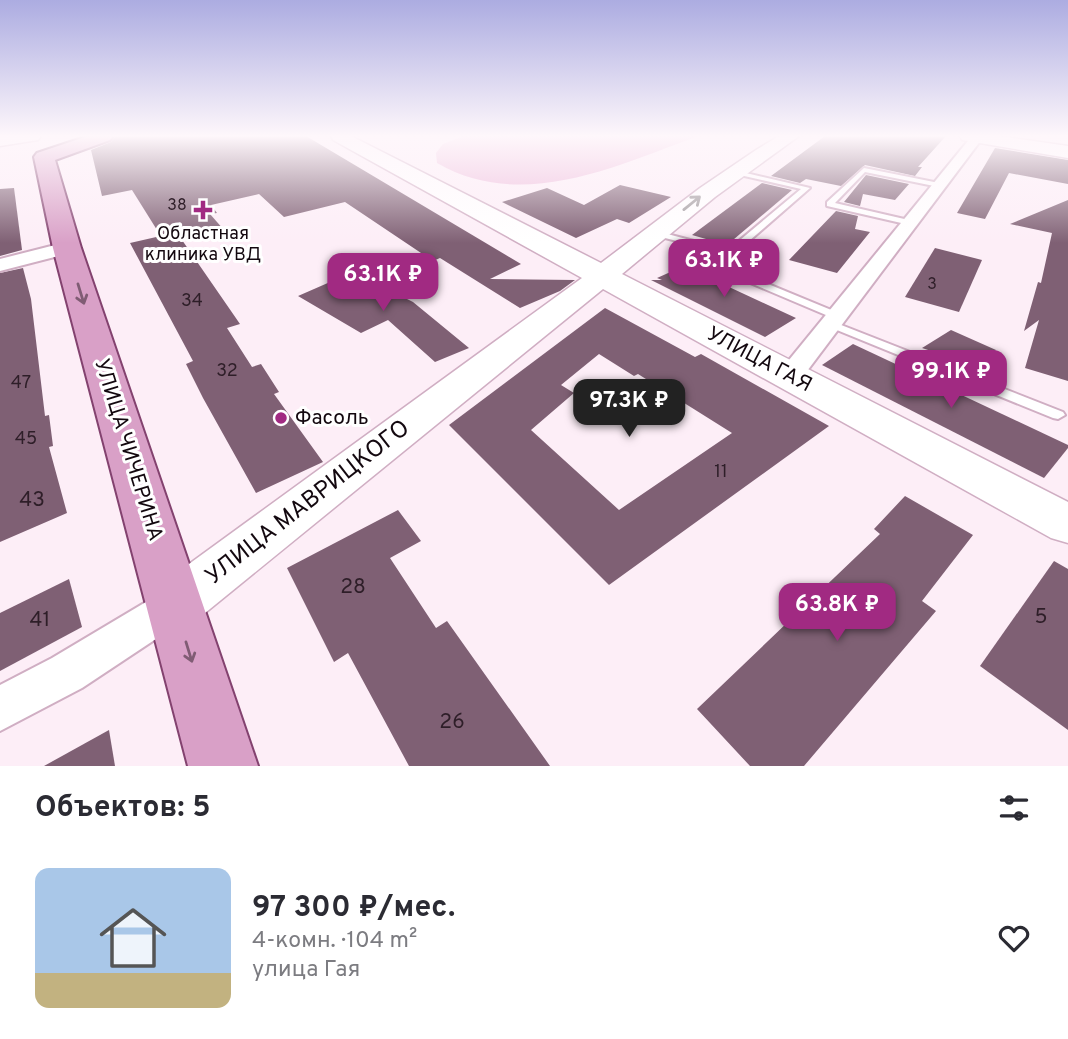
<!DOCTYPE html>
<html lang="ru">
<head>
<meta charset="utf-8">
<style>
	:root { --surface:#fff; --page:#f7f7f7; --text:#2b2b33; --muted:#7c7c81; --line:#e1e1e2; --accent:#a12a82 }
	body { margin:0; font-family:Overpass,sans-serif; background:var(--page); color:var(--text); height:100vh; display:flex; flex-direction:column; font-size:26px; white-space:nowrap }
	* { box-sizing:border-box; margin:0 }
	p { font-size:23px; color:var(--muted) }
	.icon { flex:none; width:38px; height:38px; fill:none; stroke:currentColor; stroke-width:2; stroke-linecap:round; stroke-linejoin:round }
	.map { position:relative; height:766px; overflow:hidden }
	.side { display:flex; flex-direction:column; background:var(--surface); flex:1 }
	.side>* { flex:none }
	.price { position:absolute; translate:-50% -60px; padding:0 16px; border-radius:14px; background:var(--accent); color:#fff; font-size:23px; line-height:46px; filter:drop-shadow(0 2px 4px #0008) }
	.price::after { content:''; position:absolute; left:50%; top:42px; width:21px; height:16px; margin-left:-10px; background:inherit; clip-path:polygon(0 0,100% 0,50% 100%) }
	.price.active { background:#222; color:#fff }
	ul { padding:0; list-style:none }
	li { display:flex; align-items:center; gap:21px; height:175px; padding:0 35px }
	li+li { border-top:2px solid var(--line) }
	li span { display:grid; place-items:center; flex:none; width:196px; height:140px; border-radius:14px; color:#555 }
	li>.icon { margin-inline-start:auto }
	span .icon { width:84px; height:84px; fill:#fffc; stroke-width:1 }
	li b { font-size:30px }
	h2 { display:flex; justify-content:space-between; align-items:center; height:84px; padding:0 35px; font-size:30px }
	.map>svg:first-child { display:block }
	.green { fill:#edbada }
	.building { fill:#7f6074; fill-rule:evenodd }
	.lines { fill:none; stroke-linecap:round; stroke-linejoin:round }
	.lane-casing { stroke:#d0aec3; stroke-width:4 }
	.street-casing { stroke:#d0aec3; stroke-width:4 }
	.secondary-casing { stroke:#d0aec3; stroke-width:3 }
	.primary-casing { stroke:#83426f; stroke-width:4 }
	.lane { fill:#fff; fill-rule:evenodd }
	.street { fill:#fff; fill-rule:evenodd }
	.secondary { fill:#fff; fill-rule:evenodd }
	.primary { fill:#d9a0c7; fill-rule:evenodd }
	.oneway { stroke:#a19c9f }
	.oneway2 { stroke:#805c74 }
	.poi-dot { fill:#a12a82; stroke:#fff; stroke-width:2.5 }
	.labels { text-anchor:middle; dominant-baseline:central; stroke-width:6; stroke-linejoin:round; paint-order:stroke }
	.far-number-label { font-size:16px; fill:#2e1e28 }
	.far-poi-label { font-size:18px; fill:#13080f; stroke:#fff }
	.number-label { font-size:18px; fill:#2e1e28 }
	.street-label { font-size:21px; fill:#13080f; stroke:#fff }
	.poi-label { font-size:21px; fill:#13080f; stroke:#fff; text-anchor:start }
	.near-number-label { font-size:21px; fill:#2e1e28 }
	.near-street-label { font-size:24px; fill:#13080f; stroke:#fff }
</style>
</head>
<body>
<div class="map">
<svg width="1068" height="766" viewBox="0 0 1068 766">
	<rect width="100%" height="100%" fill="#fdeef7"/>
	<path class="green" d="M464 136H698C617 166 521 212 437 163L436 153 443 144Z"/>
	<g class="building">
		<polygon points="116,136 306,136 521,264 490,279 575,280 560,291 520,308 440,258 433,261 345,202 284,217 259,194 211,205 217,213 210,214 224,230 182,240 240,324 227,328 252,367 261,364 279,392 274,394 323,462 256,493 203,398 186,364 193,361 130,243 165,235 157,230 132,190 102,196 91,150 111,142"/>
		<polygon points="825,136 946,136 918,167 922,167 915,176 865,165 841,186 806,179 800,183 771,176"/>
		<polygon points="995,148 1068,160 1068,184 1009,173 985,219 957,213"/>
		<polygon points="866,175 909,184 895,200 863,194 860,206 844,202"/>
		<polygon points="762,183 792,190 727,245 692,235"/>
		<polygon points="620,185 671,197 629,223 617,219 576,238 502,202 547,188 584,205"/>
		<polygon points="14,188 22,250 0,256 0,189"/>
		<polygon points="1068,200 1068,381 1025,368 1039,320 1024,331 1038,282 1041,283 1052,233 1010,224"/>
		<polygon points="836,211 858,216 855,229 870,232 837,273 789,260"/>
		<polygon points="935,248 982,260 959,312 905,297"/>
		<polygon points="695,261 725,275 714,280 796,318 765,337 651,280 662,280 657,278"/>
		<polygon points="23,268 31,299 45,416 49,415 53,446 49,447 67,513 0,542 0,273"/>
		<polygon points="353,272 413,302 469,348 435,362 388,320 361,333 298,296"/>
		<path d="M605 308 695 357 701 354 829 426 609 585 449 425ZM599 354 634 376 638 374 732 433 619 510 531 430 574 393 561 385Z"/>
		<polygon points="951,330 996,350 974,365 922,348"/>
		<polygon points="853,344 1068,445 1068,448 1044,478 822,365"/>
		<polygon points="905,496 973,535 922,601 936,611 804,766 750,766 697,709 880,534 874,529"/>
		<polygon points="398,510 421,541 390,558 436,628 447,621 550,766 409,766 348,653 334,662 287,568"/>
		<polygon points="1054,561 1068,569 1068,730 980,666"/>
		<polygon points="69,579 82,627 0,671 0,613"/>
		<polygon points="109,730 115,766 44,766"/>
	</g>
	<g class="lines">
		<defs>
			<g id="lane">
				<polygon points="864,168 939,183 943,185 939,187 865,172 835,203 913,221 914,223 910,225 827,206 827,202"/>
				<polygon points="733,170 810,188 733,255 653,235 653,231 656,231 728,250 801,189 731,173 731,171"/>
				<polygon points="744,274 841,314 842,316 841,318 833,318 741,279 739,277"/>
				<polygon points="831,321 1063,412 1065,415 1058,419 1053,418 827,326 826,324 827,322"/>
			</g>
			<g id="street">
				<polygon points="972,136 984,136 798,383 789,385 780,383 776,377 780,371"/>
				<polygon points="67,242 76,248 74,252 0,271 0,259"/>
				<polygon points="175,587 189,593 194,605 189,617 82,688 0,731 0,685 52,658 161,593"/>
			</g>
			<g id="secondary">
				<polygon points="0,136 41,136 38,140 0,146"/>
				<polygon points="331,136 351,136 601,263 700,188 756,150 779,136 799,136 715,197 622,274 1068,502 1068,543 1051,538 603,289 194,622 175,630 156,622 148,605 156,588 582,278 333,140"/>
				<polygon points="960,136 999,136 1068,146 1068,158 968,141 962,140"/>
			</g>
			<polygon id="primary" points="88,136 113,136 110,140 55,160 81,248 258,766 188,766 53,248 34,157 37,153"/>
		</defs>
		<use href="#lane" class="lane-casing"/>
		<use href="#street" class="street-casing"/>
		<use href="#secondary" class="secondary-casing"/>
		<use href="#primary" class="primary-casing"/>
		<use href="#lane" class="lane"/>
		<use href="#street" class="street"/>
		<use href="#secondary" class="secondary"/>
		<use href="#primary" class="primary"/>
	</g>
	<defs><path id="oneway-shaft" d="M-6 0H5M1.5-3L5.5 0L1.5 3" fill="none" stroke-width="1.6" stroke-linecap="round" stroke-linejoin="round" transform="scale(1.75)"/></defs>
	<use class="oneway" href="#oneway-shaft" transform="translate(692 203) rotate(-39)"/>
	<g class="oneway2">
		<use href="#oneway-shaft" transform="translate(81 294) rotate(73)"/>
		<use href="#oneway-shaft" transform="translate(189 652) rotate(73)"/>
	</g>
	<linearGradient id="sky" x2="0" y2="1"><stop stop-color="#acace1"/><stop offset="0.56" stop-color="#fef7fb"/><stop offset="1" stop-color="#fef7fb" stop-opacity="0"/></linearGradient>
	<rect width="1068" height="243" fill="url(#sky)"/>
	<g class="poi-dot">
		<path d="M199.5 199.5h7v7h7v7h-7v7h-7v-7h-7v-7h7z"/>
		<circle cx="281" cy="418" r="7"/>
	</g>
	<g class="labels">
		<g class="far-number-label">
			<text x="177" y="206">38</text>
			<text x="932" y="285">3</text>
		</g>
		<g class="far-poi-label">
			<text x="203" y="234">Областная<tspan x="203" dy="21">клиника УВД</tspan></text>
		</g>
		<g class="number-label">
			<text x="192" y="301">34</text>
			<text x="227" y="371">32</text>
			<text x="21" y="383">47</text>
			<text x="26" y="439">45</text>
			<text x="721" y="472">11</text>
		</g>
		<g class="street-label">
			<text transform="translate(759 360) rotate(28)">УЛИЦА ГАЯ</text>
			<text transform="translate(128 450) rotate(73)">УЛИЦА ЧИЧЕРИНА</text>
		</g>
		<g class="poi-label">
			<text x="295" y="418">Фасоль</text>
		</g>
		<g class="near-number-label">
			<text x="32" y="500">43</text>
			<text x="353" y="587">28</text>
			<text x="1041" y="617">5</text>
			<text x="40" y="620">41</text>
			<text x="452" y="722">26</text>
		</g>
		<g class="near-street-label">
			<text transform="translate(308 503) rotate(-38)">УЛИЦА МАВРИЦКОГО</text>
		</g>
	</g>
</svg>
<b class="price" style="left:724px;top:299px">63.1K ₽</b>
<b class="price" style="left:383px;top:313px">63.1K ₽</b>
<b class="price" style="left:951px;top:410px">99.1K ₽</b>
<b class="price active" style="left:629px;top:439px">97.3K ₽</b>
<b class="price" style="left:837px;top:643px">63.8K ₽</b>
</div>
<section class="side">
<h2>Объектов: 5<svg class="icon" aria-label="filters" viewBox="0 0 24 24"><path d="M4 7h16M4 17h16"/><circle cx="9" cy="7" r="2"/><circle cx="15" cy="17" r="2"/></svg></h2>
<ul>
<li><span style="background:linear-gradient(#a9c7e8 75%,#c2b280 0)"><svg class="icon" aria-label="home" viewBox="0 0 24 24"><path d="M3 11l9-7 9 7M6 9v11h12V9"/></svg></span><div><b>97 300 ₽/мес.</b><p>4-комн. · 104 m²</p><p>улица Гая</p></div><svg class="icon" aria-label="heart" viewBox="0 0 24 24"><path d="M12 20l-8-8c-3-5 5-10 8-4 3-6 11-1 8 4z"/></svg></li>
</ul>
</section>
</body>
</html>
